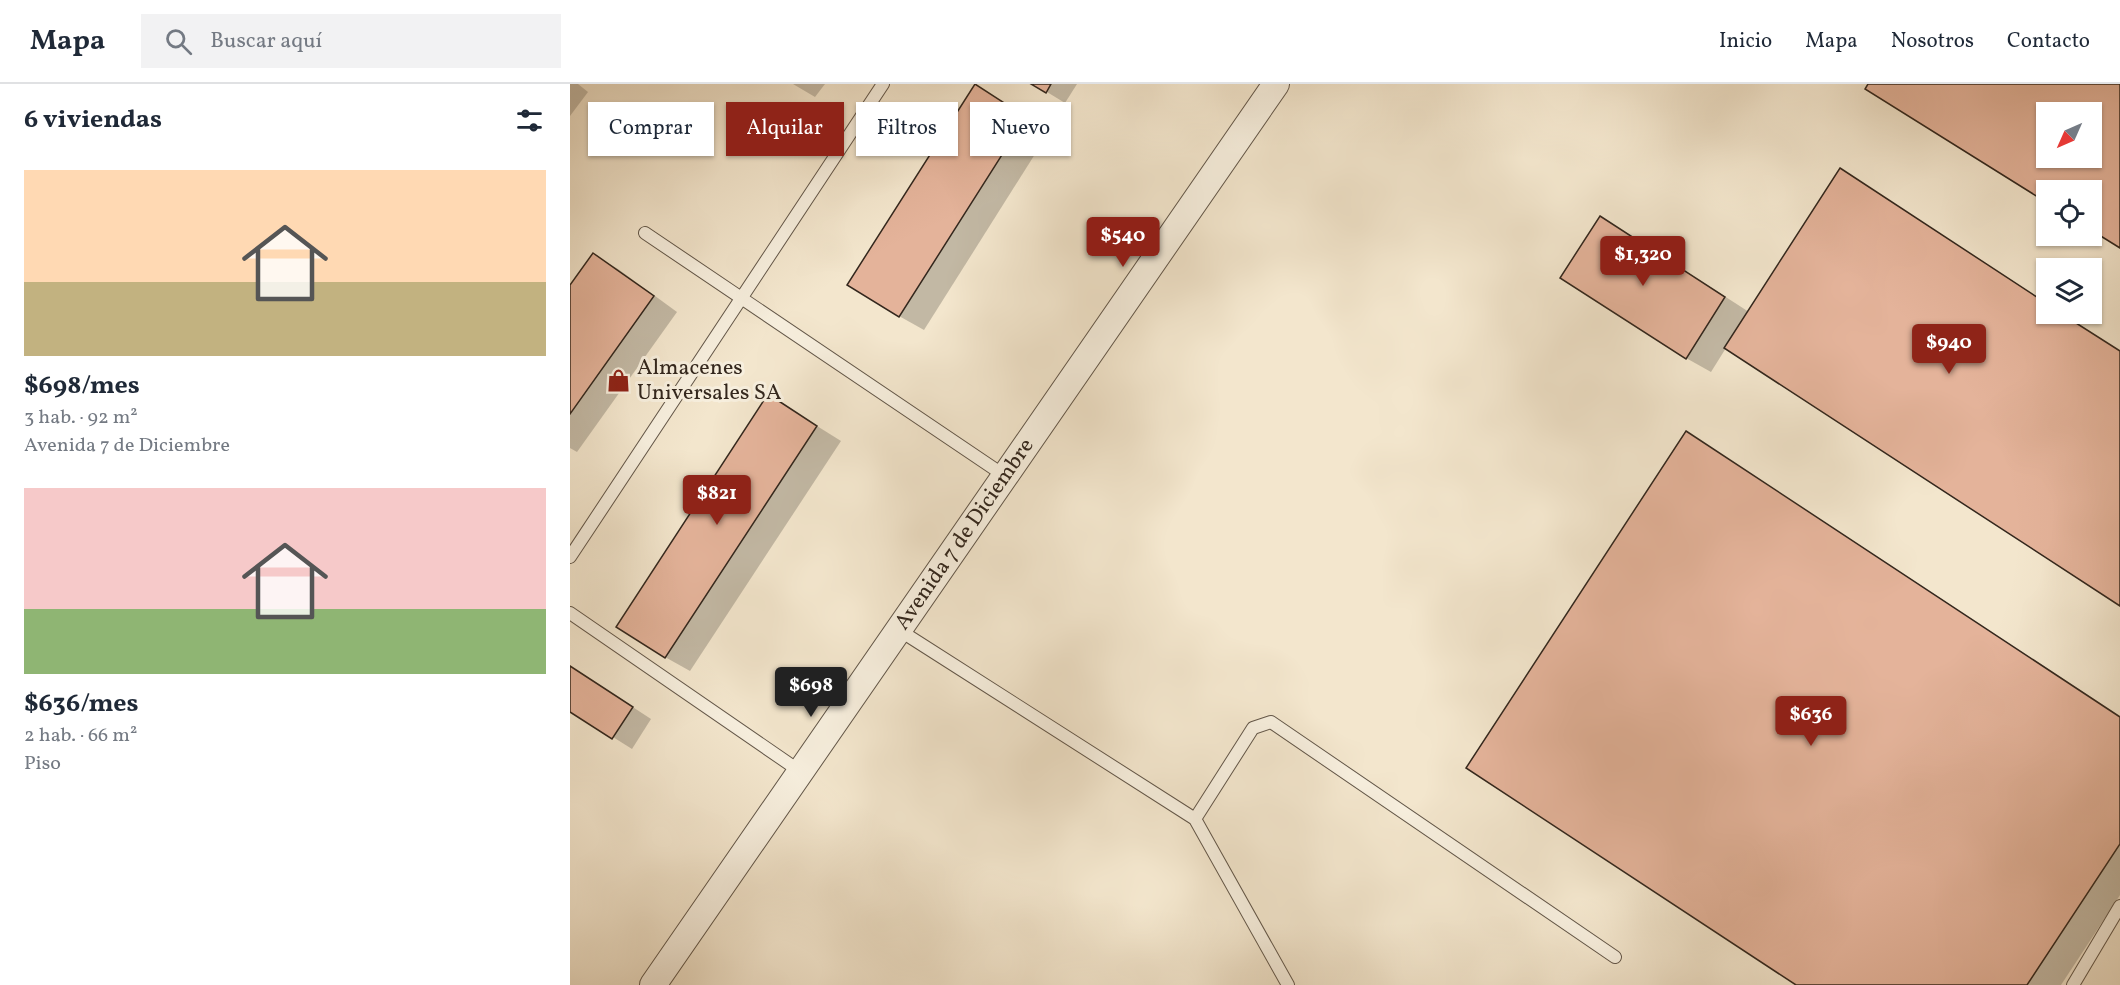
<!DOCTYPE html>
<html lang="es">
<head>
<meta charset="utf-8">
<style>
	:root { --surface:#fff; --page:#f2f2f3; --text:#1f2937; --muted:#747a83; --line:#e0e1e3; --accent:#8f2418 }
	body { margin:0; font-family:Vollkorn,serif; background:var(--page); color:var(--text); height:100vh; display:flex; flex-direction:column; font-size:22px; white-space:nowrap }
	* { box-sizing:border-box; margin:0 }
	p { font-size:20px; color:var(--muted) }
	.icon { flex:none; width:33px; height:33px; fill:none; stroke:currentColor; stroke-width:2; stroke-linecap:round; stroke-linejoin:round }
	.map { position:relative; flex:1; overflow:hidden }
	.panel { display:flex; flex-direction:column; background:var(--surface); width:570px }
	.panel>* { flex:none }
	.guide { position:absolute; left:18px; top:18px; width:570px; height:54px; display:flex; gap:12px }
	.needle { width:39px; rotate:225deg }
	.buttons { position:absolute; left:1466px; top:18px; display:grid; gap:12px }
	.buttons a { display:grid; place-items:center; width:66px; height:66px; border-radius:0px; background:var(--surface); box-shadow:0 2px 4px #0004; font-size:30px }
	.price { position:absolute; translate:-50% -51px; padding:0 14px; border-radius:6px; background:var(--accent); color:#fff; font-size:20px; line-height:39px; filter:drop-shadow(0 2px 3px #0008) }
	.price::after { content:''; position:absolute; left:50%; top:36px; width:18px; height:14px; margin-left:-9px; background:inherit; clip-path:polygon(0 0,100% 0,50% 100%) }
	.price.active { background:#222; color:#fff }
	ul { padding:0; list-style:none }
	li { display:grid; align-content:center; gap:12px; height:318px; padding:0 24px }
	li span { display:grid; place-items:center; height:186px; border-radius:0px; color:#555 }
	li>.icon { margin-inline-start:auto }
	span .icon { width:108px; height:108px; fill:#fffc; stroke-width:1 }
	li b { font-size:26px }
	h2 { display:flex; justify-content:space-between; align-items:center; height:72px; padding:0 24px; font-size:26px }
	.tag { padding:0 21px; border-radius:0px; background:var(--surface); box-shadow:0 2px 4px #0004; font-size:21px; line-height:54px }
	.tag.active { background:var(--accent); color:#fff }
	header { display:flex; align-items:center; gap:36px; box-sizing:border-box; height:84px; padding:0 30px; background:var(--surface); border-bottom:2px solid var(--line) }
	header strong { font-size:28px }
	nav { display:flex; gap:33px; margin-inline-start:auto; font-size:21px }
	.search { width:420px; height:54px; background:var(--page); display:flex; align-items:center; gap:15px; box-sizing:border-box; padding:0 21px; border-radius:0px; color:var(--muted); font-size:22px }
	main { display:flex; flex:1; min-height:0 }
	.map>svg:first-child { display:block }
	.shadow { fill:#0003; fill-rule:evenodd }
	.building { fill:#e4b39a; stroke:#33271d; stroke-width:1.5; fill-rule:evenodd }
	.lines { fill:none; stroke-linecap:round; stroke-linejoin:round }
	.lane-casing { stroke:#635749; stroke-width:14 }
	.street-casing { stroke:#635749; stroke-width:28 }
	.lane { stroke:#f7efde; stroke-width:12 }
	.street { stroke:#f7efde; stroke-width:26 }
	.labels { text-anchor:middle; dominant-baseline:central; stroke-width:6; stroke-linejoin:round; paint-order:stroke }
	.poi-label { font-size:22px; fill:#33271d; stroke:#f7efde; text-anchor:start }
	.street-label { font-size:22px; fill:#33271d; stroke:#f7efde }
</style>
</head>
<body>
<header>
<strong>Mapa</strong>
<div class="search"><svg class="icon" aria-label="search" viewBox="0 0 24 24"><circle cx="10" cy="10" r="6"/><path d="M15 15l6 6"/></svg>Buscar aquí</div>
<nav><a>Inicio</a><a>Mapa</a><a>Nosotros</a><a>Contacto</a></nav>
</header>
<main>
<section class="panel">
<h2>6 viviendas<svg class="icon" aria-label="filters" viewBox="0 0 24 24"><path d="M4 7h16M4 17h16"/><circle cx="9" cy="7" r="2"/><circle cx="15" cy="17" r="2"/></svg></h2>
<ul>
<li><span style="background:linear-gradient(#ffd9b3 60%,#c2b280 0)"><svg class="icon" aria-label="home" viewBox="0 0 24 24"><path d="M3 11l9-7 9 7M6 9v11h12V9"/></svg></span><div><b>$698/mes</b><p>3 hab. · 92 m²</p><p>Avenida 7 de Diciembre</p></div></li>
<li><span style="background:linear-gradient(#f6c9c9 65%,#8fb573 0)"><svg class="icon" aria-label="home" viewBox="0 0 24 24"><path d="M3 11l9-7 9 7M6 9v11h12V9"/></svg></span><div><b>$636/mes</b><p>2 hab. · 66 m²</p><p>Piso</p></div></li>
</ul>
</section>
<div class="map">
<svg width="1550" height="901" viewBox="0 0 1550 901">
	<rect width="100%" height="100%" fill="#f3e6cd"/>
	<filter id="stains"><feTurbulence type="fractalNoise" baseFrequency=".00333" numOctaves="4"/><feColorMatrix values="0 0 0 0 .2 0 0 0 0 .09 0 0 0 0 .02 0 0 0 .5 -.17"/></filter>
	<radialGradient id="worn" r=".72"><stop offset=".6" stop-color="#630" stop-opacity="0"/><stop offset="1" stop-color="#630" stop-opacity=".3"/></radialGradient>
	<g class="shadow">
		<polygon points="0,0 8,0 18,8 0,32"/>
		<polygon points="223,0 255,0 245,13"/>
		<polygon points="464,0 507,0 495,19"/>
		<path d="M1300 0H1550V162L1521 144V106H1476V116ZM1476 28H1521V74H1476Z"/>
		<polygon points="430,17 479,48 354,246 329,232"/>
		<polygon points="1295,101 1476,219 1476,230 1493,230 1550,267 1550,521 1156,264 1141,288 1116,274 1055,148 1179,228"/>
		<polygon points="24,171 48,185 107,228 7,368 0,364 0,204"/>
		<polygon points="199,312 271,357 120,587 95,573"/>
		<polygon points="1140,363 1550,632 1550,811 1491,901 1229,901"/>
		<polygon points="0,582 81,635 62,665 0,626"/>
	</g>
	<g class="building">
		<polygon points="405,0 456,33 329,233 277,201"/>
		<polygon points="461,0 481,0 476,9"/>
		<path d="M1298 0H1550V164L1521 146V106H1476V118L1295 5ZM1476 28H1521V74H1476Z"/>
		<polygon points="1270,84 1476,219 1476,230 1492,230 1550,267 1550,522 1154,264"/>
		<polygon points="1030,132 1155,213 1116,275 990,194"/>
		<polygon points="23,169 84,212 0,330 0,201"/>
		<polygon points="198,310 247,342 95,574 46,543"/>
		<polygon points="1116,347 1550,633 1550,760 1457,901 1226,901 896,684"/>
		<polygon points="0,582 63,623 42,655 0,628"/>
	</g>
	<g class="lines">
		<defs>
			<g id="lane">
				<polyline points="75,149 435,392"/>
				<polyline points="0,473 313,0"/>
				<polyline points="0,529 231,688"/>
				<polyline points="329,546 625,735 718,901"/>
				<polyline points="625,735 683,644 701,638 1045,873"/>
				<polyline points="1503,901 1550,822"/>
			</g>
			<g id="street">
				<path id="s1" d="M83 901 706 0"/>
			</g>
		</defs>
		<use href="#lane" class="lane-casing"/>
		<use href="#street" class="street-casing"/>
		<use href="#lane" class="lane"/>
		<use href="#street" class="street"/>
	</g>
	<defs>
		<symbol id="shop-bare" viewBox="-9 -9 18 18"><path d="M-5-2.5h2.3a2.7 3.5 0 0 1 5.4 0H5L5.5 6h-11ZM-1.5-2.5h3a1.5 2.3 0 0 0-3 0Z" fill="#8f2418" stroke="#f7efde" stroke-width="2.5" paint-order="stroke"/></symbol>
	</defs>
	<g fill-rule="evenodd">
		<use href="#shop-bare" x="32" y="280" width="33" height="33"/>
	</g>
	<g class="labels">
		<g class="poi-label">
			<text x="67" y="284">Almacenes<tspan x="67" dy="25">Universales SA</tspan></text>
		</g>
		<g class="street-label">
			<text stroke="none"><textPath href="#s1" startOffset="548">Avenida 7 de Diciembre</textPath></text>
		</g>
	</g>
	<rect width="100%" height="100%" filter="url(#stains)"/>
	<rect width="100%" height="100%" fill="url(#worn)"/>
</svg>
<div class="buttons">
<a><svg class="needle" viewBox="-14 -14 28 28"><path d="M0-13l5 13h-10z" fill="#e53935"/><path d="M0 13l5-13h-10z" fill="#747a83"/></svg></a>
<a><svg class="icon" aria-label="locate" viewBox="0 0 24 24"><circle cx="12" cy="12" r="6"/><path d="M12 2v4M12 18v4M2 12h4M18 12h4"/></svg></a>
<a><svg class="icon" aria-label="layers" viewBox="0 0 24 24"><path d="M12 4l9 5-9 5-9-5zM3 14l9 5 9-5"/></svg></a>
</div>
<b class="price" style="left:553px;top:184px">$540</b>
<b class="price" style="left:1073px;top:203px">$1,320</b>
<b class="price" style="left:1379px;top:291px">$940</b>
<b class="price" style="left:147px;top:442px">$821</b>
<b class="price active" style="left:241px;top:634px">$698</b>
<b class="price" style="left:1241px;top:663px">$636</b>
<div class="guide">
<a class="tag">Comprar</a>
<a class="tag active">Alquilar</a>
<a class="tag">Filtros</a>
<a class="tag">Nuevo</a>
</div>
</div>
</main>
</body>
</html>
